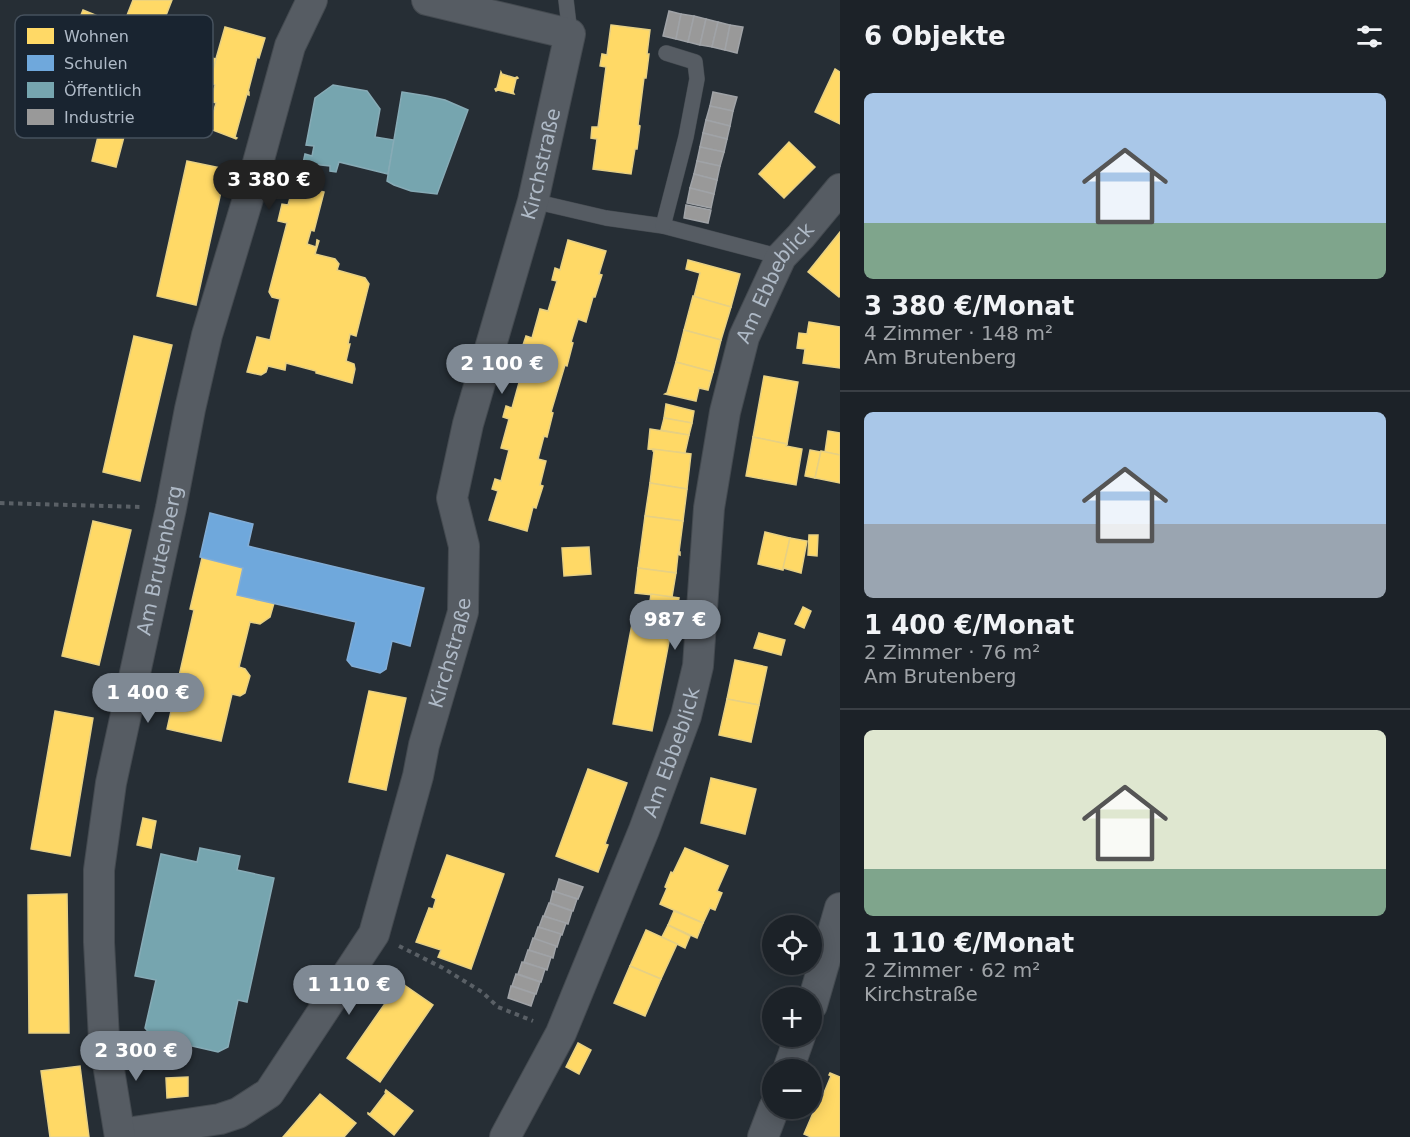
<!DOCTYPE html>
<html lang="de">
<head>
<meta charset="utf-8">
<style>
	:root { --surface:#1c2228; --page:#252a30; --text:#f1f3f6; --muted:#a0a4a8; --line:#3a3f45; --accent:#7f8994 }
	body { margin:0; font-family:"DejaVu Sans",sans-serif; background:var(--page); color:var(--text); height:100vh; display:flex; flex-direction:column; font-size:22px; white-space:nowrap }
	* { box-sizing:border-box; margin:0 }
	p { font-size:20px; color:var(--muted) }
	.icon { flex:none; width:33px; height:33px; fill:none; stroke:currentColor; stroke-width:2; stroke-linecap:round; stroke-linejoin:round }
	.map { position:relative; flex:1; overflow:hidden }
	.details { display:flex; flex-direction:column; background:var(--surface); width:570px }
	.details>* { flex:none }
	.tools { position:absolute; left:762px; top:915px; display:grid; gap:12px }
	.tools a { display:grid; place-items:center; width:60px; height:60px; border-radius:50%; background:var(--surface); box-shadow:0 3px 15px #0003,0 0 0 2px var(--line); font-size:30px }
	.price { position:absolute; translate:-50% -51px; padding:0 14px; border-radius:21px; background:var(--accent); color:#fff; font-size:20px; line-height:39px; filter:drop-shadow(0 2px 3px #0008) }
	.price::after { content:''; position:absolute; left:50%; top:36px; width:18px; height:14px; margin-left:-9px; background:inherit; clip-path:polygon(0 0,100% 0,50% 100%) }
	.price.selected { background:#222; color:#fff }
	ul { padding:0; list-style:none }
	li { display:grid; align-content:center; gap:12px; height:318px; padding:0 24px }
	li+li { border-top:2px solid var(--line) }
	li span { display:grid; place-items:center; height:186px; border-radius:9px; color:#555 }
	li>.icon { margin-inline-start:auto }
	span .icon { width:108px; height:108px; fill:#fffc; stroke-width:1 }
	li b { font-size:26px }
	h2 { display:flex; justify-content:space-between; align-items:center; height:72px; padding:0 24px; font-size:26px }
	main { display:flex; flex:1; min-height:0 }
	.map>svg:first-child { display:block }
	.homes { fill:#ffd966; stroke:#e7d083; stroke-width:1.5 }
	.schools { fill:#6fa8dc; stroke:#82add6; stroke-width:1.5 }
	.public { fill:#76a5af; stroke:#87abb6; stroke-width:1.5 }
	.industry { fill:#999; stroke:#a0a3a7; stroke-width:1.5 }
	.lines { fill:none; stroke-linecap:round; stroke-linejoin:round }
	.lane-casing { stroke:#444a50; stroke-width:16 }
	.street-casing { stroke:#444a50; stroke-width:32 }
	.path { stroke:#5a6066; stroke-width:4; stroke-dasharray:4.5 4.5; stroke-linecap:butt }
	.lane { stroke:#565c63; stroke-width:15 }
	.street { stroke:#565c63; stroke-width:30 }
	.labels { text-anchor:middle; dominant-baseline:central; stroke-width:6; stroke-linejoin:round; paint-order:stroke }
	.street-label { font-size:20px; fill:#afbac7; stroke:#192430 }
	.key { fill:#192430; stroke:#46515d; stroke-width:1.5 }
	.key-label { font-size:16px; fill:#afbac7 }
</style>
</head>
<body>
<main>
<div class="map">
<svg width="840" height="1137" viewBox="0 0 840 1137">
	<rect width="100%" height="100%" fill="#262e35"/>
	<g class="homes">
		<polygon points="133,0 172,0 156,41 122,28"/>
		<polygon points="83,10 100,17 86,51 69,45"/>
		<polygon points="611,25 650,30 647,54 649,54 646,78 644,78 638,125 640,126 637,149 635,149 631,174 593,169 597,139 591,138 592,127 598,127 606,67 600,66 602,54 607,55"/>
		<polygon points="225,27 265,38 259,58 257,57 248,92 249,92 249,95 247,94 235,137 237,138 236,139 197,124 197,122 209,127 216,103 210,101 215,85 209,83"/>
		<polygon points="202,55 216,59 209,83 211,84 210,87 194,83"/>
		<polygon points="835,69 840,72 840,124 815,112"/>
		<polygon points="501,72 502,74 515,78 517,77 518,78 516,79 513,92 514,94 498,90 496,91 495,89 497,88"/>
		<polygon points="105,108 130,114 116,167 92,161"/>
		<polygon points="789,142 815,167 784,198 759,174"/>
		<polygon points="187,161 226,169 196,305 157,296"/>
		<polygon points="294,184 324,192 314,231 311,230 307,244 316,247 317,240 319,241 315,254 335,259 339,264 337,270 365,278 369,284 356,336 350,334 348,344 350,344 346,361 354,364 355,369 352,383 316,373 316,371 286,363 285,370 268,366 266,372 261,375 247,372 257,337 270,340 280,299 272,297 269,292 287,223 278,221 282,204 288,205"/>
		<polygon points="840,232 840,296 839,297 808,272"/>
		<polygon points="568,240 606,251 599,274 602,275 595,297 593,297 586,322 578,319 571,342 573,343 567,366 565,365 551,412 553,413 547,437 544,436 538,459 546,461 540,485 543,486 536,508 533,507 527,531 489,520 498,491 492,489 495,479 501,481 509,450 501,448 509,419 503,417 506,406 512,408 528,350 522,348 526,336 532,338 540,309 548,311 557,281 552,280 555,268 560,270"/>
		<polygon points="688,260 740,274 731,307 694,297 700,273 686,269"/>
		<polygon points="693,296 731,307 721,340 684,330"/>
		<polygon points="809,322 840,327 840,368 803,363 805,349 797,348 799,333 807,334"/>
		<polygon points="684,330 721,340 713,372 676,362"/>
		<polygon points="134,336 172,345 140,481 103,472"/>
		<polygon points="676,362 713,372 708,390 699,388 696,401 665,394 667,393"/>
		<polygon points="764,376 798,382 787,444 753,437"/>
		<polygon points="666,404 694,411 692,423 664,418"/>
		<polygon points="664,418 692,423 689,435 661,430"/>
		<polygon points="650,429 689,435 685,453 648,449"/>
		<polygon points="828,431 840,433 840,455 825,452"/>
		<polygon points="753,437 787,444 786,446 802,449 796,485 746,476"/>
		<polygon points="653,449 691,454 687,489 650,483 654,451 653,451"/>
		<polygon points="810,450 821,452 815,478 805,476"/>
		<polygon points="821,451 840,455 840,483 815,478"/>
		<polygon points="650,483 687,489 683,521 645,516"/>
		<polygon points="645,516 683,521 679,552 680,552 680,555 678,554 676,573 638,568"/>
		<polygon points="93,521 131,530 99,665 62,656"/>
		<polygon points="765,532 790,538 783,570 758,564"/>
		<polygon points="809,535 818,535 817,556 808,555"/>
		<polygon points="790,538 807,541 801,573 783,568"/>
		<polygon points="589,547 591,574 564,576 562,548"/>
		<polygon points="202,558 243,568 237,595 274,603 270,617 260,624 250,622 239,667 245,669 250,676 245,693 240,696 232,694 221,741 167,729 194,610 190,609"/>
		<polygon points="638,568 676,573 672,597 635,593"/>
		<polygon points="651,594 679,598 674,625 647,621"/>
		<polygon points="803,607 811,611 804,628 795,624"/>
		<polygon points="632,624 671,631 652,731 613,724"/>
		<polygon points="759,633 785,640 781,655 754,648"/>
		<polygon points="735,660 767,667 759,705 727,699"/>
		<polygon points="369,691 406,698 386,790 349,782"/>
		<polygon points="727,699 759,705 751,742 719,735"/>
		<polygon points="55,711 93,718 70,856 31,849"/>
		<polygon points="588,769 627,783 605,844 608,845 598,872 556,856"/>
		<polygon points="711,778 756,789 745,834 701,823"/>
		<polygon points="143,818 156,821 151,848 137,845"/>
		<polygon points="685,848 728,866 717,891 722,893 715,910 710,908 703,923 660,904 667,888 665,887 671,872 673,873"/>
		<polygon points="447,855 504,874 471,969 438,957 441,950 416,942 429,908 433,909 436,899 432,897"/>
		<polygon points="67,894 69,1033 29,1033 28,895"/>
		<polygon points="674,911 703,923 697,938 668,925"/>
		<polygon points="668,925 690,936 685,948 662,937"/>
		<polygon points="646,930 677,944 661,979 630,966"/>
		<polygon points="630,966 661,979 645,1016 614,1003"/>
		<polygon points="400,982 433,1005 380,1082 347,1058"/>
		<polygon points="578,1043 591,1050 579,1074 566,1067"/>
		<polygon points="80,1066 89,1137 50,1137 41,1071"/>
		<polygon points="830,1073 840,1077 840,1136 839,1137 811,1137 804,1134 819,1099 821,1100 831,1076 829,1075"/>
		<polygon points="188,1077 188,1096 167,1098 166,1078"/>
		<polygon points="386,1090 413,1111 394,1135 368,1114 368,1113 370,1114 386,1093 385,1092"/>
		<polygon points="320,1094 356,1123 344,1137 283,1137"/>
	</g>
	<polygon class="schools" points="210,513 253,524 248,546 424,588 410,646 392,641 386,669 380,673 352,666 347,660 356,622 237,595 243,568 200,557"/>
	<g class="public">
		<polygon points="333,85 367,91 380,109 375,137 394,140 388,174 339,162 336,172 330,171 330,166 303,163 305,154 312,156 314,146 306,145 315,98"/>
		<polygon points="402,92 427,96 445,100 468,110 437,194 411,191 394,185 387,181"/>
		<polygon points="200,848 240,856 237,870 274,878 247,1002 238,1000 228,1047 218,1052 153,1037 145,1028 156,980 135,976 161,854 197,862"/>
	</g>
	<g class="industry">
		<polygon points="669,11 681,14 676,39 663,36"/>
		<polygon points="681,14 694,16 688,42 676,39"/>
		<polygon points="694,16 706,19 700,45 688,42"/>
		<polygon points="706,19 718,22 712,47 700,45"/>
		<polygon points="718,22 730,25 725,50 712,47"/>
		<polygon points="730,25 743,27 737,53 725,50"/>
		<polygon points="713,92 737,97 733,111 710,106"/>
		<polygon points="710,106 733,111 730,126 706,120"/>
		<polygon points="706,120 730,126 727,139 703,133"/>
		<polygon points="703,133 727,139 724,152 700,147"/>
		<polygon points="700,147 724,152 720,166 697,161"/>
		<polygon points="697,161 720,166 717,180 694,174"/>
		<polygon points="694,174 717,180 714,194 690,188"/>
		<polygon points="690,188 714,194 711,208 687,203"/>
		<polygon points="686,205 711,210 708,223 684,218"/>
		<polygon points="559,879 583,887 578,899 555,892"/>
		<polygon points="553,891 577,899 573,911 550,903"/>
		<polygon points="549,903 572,911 568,924 544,916"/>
		<polygon points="543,916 566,923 562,935 539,927"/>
		<polygon points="538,927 561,934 557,947 534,939"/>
		<polygon points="533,938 556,946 553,958 529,950"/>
		<polygon points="528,950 551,957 547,970 524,962"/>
		<polygon points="522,962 545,969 541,982 518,974"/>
		<polygon points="516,974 540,982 536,994 512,986"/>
		<polygon points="511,986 535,994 531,1006 508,998"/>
	</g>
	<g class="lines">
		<defs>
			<g id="lane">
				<polyline points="566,0 570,34"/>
				<polyline points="533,201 606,218 663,226 781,257"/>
				<polyline points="663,226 686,137 697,79 695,62 666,53"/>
			</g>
			<g id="street">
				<polyline points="812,1005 840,908"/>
				<polyline points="788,1070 800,1036"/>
				<path id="s1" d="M120 1134 220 1119 238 1113 269 1093 374 934 418 776 424 745 463 612 464 546 452 498 468 424 533 201 570 34 427 0"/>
				<path id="s2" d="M120 1137 104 1039 99 942V870L111 783 171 508 190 409 207 335 250 192 290 46 312 0"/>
				<path id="s3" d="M505 1137 561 1033 644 830 686 716 698 666 709 508 725 412 744 337 781 257 801 236 840 189"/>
				<polyline points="763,1137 774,1108"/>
			</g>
		</defs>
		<use href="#lane" class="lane-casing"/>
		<use href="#street" class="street-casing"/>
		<g class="path">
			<polyline points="0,503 140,507"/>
			<polyline points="399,946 443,968 482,992 498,1007 533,1021"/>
		</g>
		<use href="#lane" class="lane"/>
		<use href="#street" class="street"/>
	</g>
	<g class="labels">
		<g class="street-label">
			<text stroke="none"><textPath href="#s1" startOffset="1143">Kirchstraße</textPath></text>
			<text stroke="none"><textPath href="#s3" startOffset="906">Am Ebbeblick</textPath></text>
			<text stroke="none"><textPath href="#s2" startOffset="584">Am Brutenberg</textPath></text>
			<text stroke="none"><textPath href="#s1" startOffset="639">Kirchstraße</textPath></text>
			<text stroke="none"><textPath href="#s3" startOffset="420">Am Ebbeblick</textPath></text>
		</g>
	</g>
	<rect x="15" y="15" width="198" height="123" rx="9" class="key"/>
	<rect x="27" y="28" width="27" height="16" fill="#ffd966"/>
	<rect x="27" y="55" width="27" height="16" fill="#6fa8dc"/>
	<rect x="27" y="82" width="27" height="16" fill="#76a5af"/>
	<rect x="27" y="109" width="27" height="16" fill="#999"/>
	<g class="key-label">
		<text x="64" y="42">Wohnen</text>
		<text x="64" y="69">Schulen</text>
		<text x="64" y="96">Öffentlich</text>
		<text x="64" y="123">Industrie</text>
	</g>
</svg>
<div class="tools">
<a><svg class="icon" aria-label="locate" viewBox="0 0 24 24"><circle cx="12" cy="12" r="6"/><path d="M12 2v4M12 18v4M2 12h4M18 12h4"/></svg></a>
<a>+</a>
<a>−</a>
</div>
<b class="price selected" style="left:269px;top:211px">3 380 €</b>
<b class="price" style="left:502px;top:395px">2 100 €</b>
<b class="price" style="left:675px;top:651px">987 €</b>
<b class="price" style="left:148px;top:724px">1 400 €</b>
<b class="price" style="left:349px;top:1016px">1 110 €</b>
<b class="price" style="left:136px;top:1082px">2 300 €</b>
</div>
<section class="details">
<h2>6 Objekte<svg class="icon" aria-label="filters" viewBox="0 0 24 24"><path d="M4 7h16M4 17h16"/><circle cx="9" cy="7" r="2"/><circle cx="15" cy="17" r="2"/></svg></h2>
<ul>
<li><span style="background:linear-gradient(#a9c7e8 70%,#7fa58c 0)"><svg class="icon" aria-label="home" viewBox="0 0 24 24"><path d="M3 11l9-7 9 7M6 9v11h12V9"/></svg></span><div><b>3 380 €/Monat</b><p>4 Zimmer · 148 m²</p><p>Am Brutenberg</p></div></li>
<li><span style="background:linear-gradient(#a9c7e8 60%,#9aa5b1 0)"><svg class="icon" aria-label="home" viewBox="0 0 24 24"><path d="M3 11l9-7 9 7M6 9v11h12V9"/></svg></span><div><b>1 400 €/Monat</b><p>2 Zimmer · 76 m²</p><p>Am Brutenberg</p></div></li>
<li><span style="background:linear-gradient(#dfe7d0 75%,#7fa58c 0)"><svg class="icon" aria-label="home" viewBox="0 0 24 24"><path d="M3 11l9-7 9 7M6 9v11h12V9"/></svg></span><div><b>1 110 €/Monat</b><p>2 Zimmer · 62 m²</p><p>Kirchstraße</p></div></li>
</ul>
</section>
</main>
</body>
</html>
